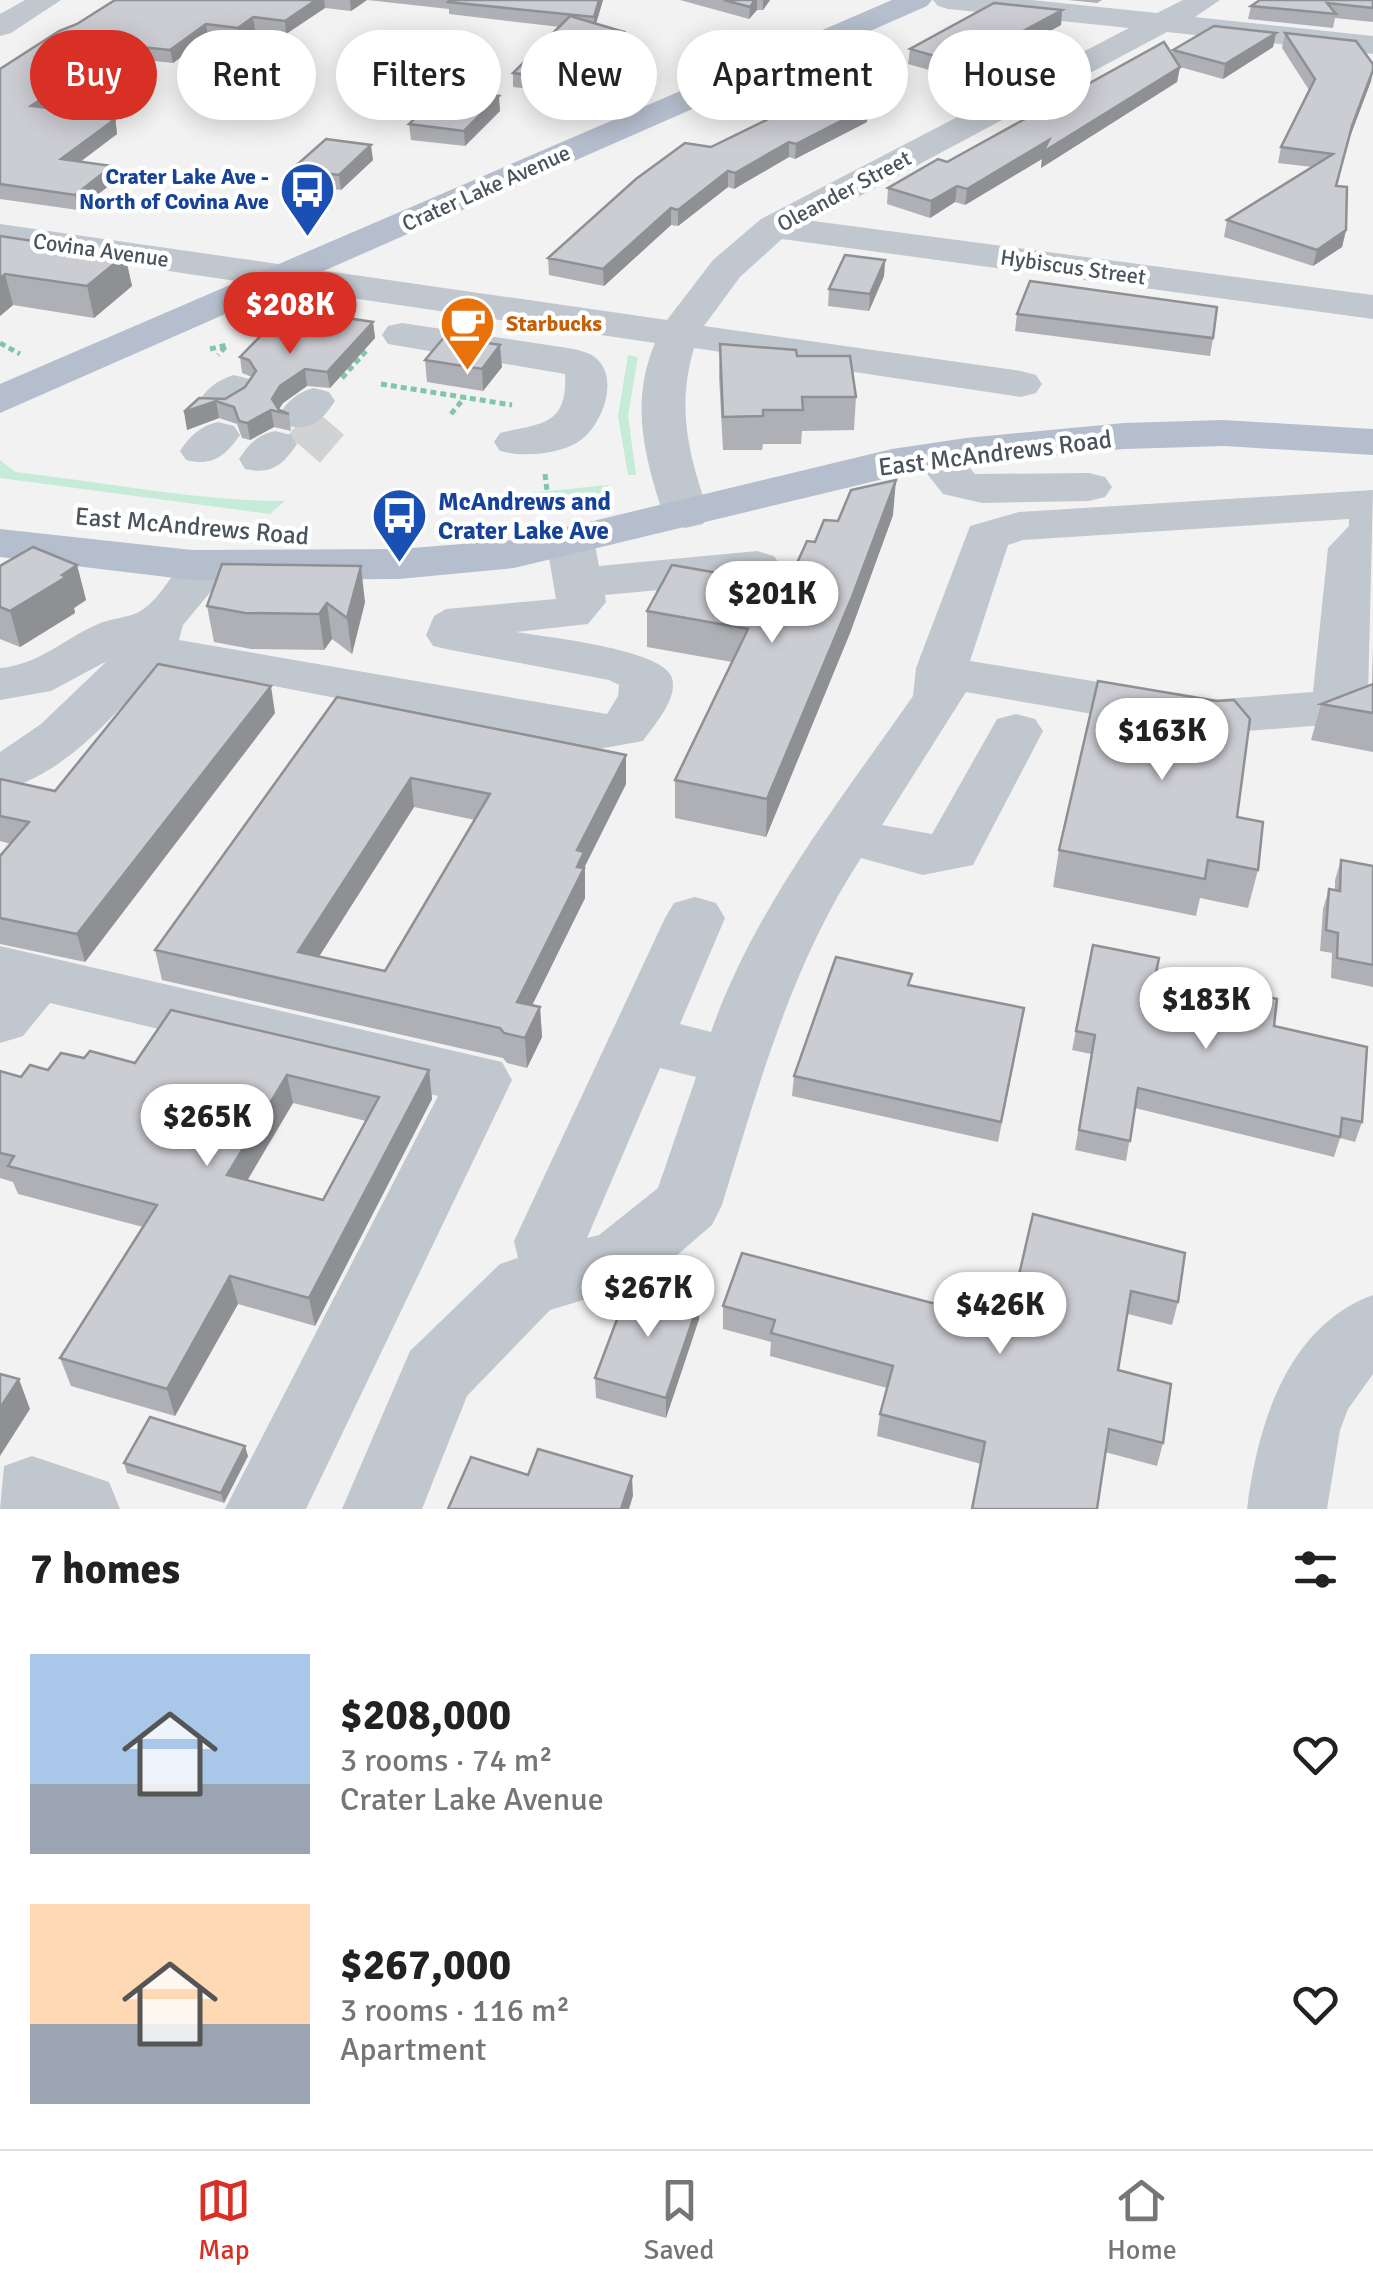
<!DOCTYPE html>
<html lang="en">
<head>
<meta charset="utf-8">
<style>
	:root { --surface:#fff; --page:#f6f6f6; --text:#222; --muted:#767676; --line:#e0e0e0; --accent:#d93025 }
	body { margin:0; font-family:Signika,sans-serif; background:var(--page); color:var(--text); height:100vh; display:flex; flex-direction:column; font-size:38px; white-space:nowrap }
	* { box-sizing:border-box; margin:0 }
	p { font-size:32px; color:var(--muted) }
	.icon { flex:none; width:55px; height:55px; fill:none; stroke:currentColor; stroke-width:2; stroke-linecap:round; stroke-linejoin:round }
	.map { position:relative; height:1509px; overflow:hidden }
	.side { display:flex; flex-direction:column; background:var(--surface); flex:1 }
	.side>* { flex:none }
	.guide { position:absolute; left:30px; top:30px; width:1315px; height:90px; display:flex; gap:20px }
	.price { position:absolute; translate:-50% -85px; padding:0 22px; border-radius:35px; background:#fff; color:#222; font-size:32px; line-height:65px; filter:drop-shadow(0 2px 5px #0008) }
	.price::after { content:''; position:absolute; left:50%; top:60px; width:30px; height:22px; margin-left:-15px; background:inherit; clip-path:polygon(0 0,100% 0,50% 100%) }
	.price.selected { background:var(--accent); color:#fff }
	ul { padding:0; list-style:none }
	li { display:flex; align-items:center; gap:30px; height:250px; padding:0 30px }
	li span { display:grid; place-items:center; flex:none; width:280px; height:200px; border-radius:0px; color:#555 }
	li>.icon { margin-inline-start:auto }
	span .icon { width:120px; height:120px; fill:#fffc; stroke-width:1 }
	li b { font-size:42px }
	h2 { display:flex; justify-content:space-between; align-items:center; height:120px; padding:0 30px; font-size:42px }
	.chip { padding:0 35px; border-radius:45px; background:var(--surface); box-shadow:0 5px 25px #0003; font-size:35px; line-height:90px }
	.chip.selected { background:var(--accent); color:#fff }
	.tab-bar { display:flex; justify-content:space-around; align-items:center; height:140px; border-top:2px solid var(--line); background:var(--surface); font-size:28px; color:var(--muted) }
	.tab-bar a { display:grid; justify-items:center; gap:5px }
	.tab-bar .selected { color:var(--accent) }
	.map>svg:first-child { display:block }
	.green { fill:#c6ebd9 }
	.lines { fill:none; stroke-linecap:round; stroke-linejoin:round }
	.minor-tunnel { stroke:#d1d2d4; stroke-width:42; stroke-dasharray:42 21; stroke-linecap:butt }
	.path { stroke:#81c6ac; stroke-width:5; stroke-dasharray:6 4; stroke-linecap:butt }
	.minor { fill:#c1c7ce; fill-rule:evenodd }
	.major { fill:#b5becd; fill-rule:evenodd }
	.wall { fill:#afb0b5; fill-rule:evenodd }
	.shaded-wall { fill:#8f9094 }
	.building { fill:#cccdd3; stroke:#8f9094; stroke-width:2.5; fill-rule:evenodd }
	.labels { text-anchor:middle; dominant-baseline:central; stroke-width:9; stroke-linejoin:round; paint-order:stroke }
	.far-transit-label { font-size:22px; font-weight:bold; fill:#164399; stroke:#fff; text-anchor:end }
	.far-street-label { font-size:22px; fill:#4b535d; stroke:#fff }
	.far-food-label { font-size:22px; font-weight:bold; fill:#c56008; stroke:#fff; text-anchor:start }
	.street-label { font-size:25px; fill:#4b535d; stroke:#fff }
	.transit-label { font-size:25px; font-weight:bold; fill:#164399; stroke:#fff; text-anchor:start }
</style>
</head>
<body>
<div class="map">
<svg width="1373" height="1509" viewBox="0 0 1373 1509">
	<rect width="100%" height="100%" fill="#f3f2f2"/>
	<g class="green">
		<polygon points="628,355 638,357 628,416 636,475 628,475 618,416"/>
		<path d="M0 460 15 472C105 482 194 501 285 501L270 514 0 478Z"/>
		<polygon points="608,485 611,494 602,497 500,509 499,496"/>
	</g>
	<g class="lines">
		<polyline class="minor-tunnel" points="304,449 328,421"/>
		<g class="path">
			<polyline points="0,343 20,354"/>
			<polyline points="210,349 227,345 218,355"/>
			<polyline points="342,378 367,350"/>
			<polyline points="381,384 512,405"/>
			<polyline points="451,414 465,397"/>
			<polyline points="545,474 549,508"/>
		</g>
		<g class="minor">
			<polygon points="25,0 61,0 11,33 0,36 0,14"/>
			<path d="M933 0H1032L1157 13 1183 0H1220L1195 17 1373 36V54L1167 32 813 221 1373 295V319L782 239 740 277 704 326 1021 371 1036 375 1042 384 1036 393 1021 397 694 348C676 409 689 456 709 514L703 524 686 528 669 524 663 514C644 455 630 402 655 343L0 246V224L667 320 713 260 761 219 1129 28 948 9 938 6Z"/>
			<path d="M402 323 568 348C578 350 590 352 597 359 620 380 601 428 578 442 557 455 523 457 500 451L494 442 500 433C539 423 568 427 565 374L388 344 382 335 388 326Z"/>
			<path d="M234 375 249 379 255 388C241 409 229 418 204 412L197 403C208 388 217 380 234 375Z"/>
			<path d="M314 388 329 392 335 401C321 422 310 432 285 425L278 416C288 401 297 392 314 388Z"/>
			<path d="M218 422 234 426 240 435C225 456 212 467 186 460L180 451C190 436 200 426 218 422Z"/>
			<path d="M275 431 291 435 297 444C283 465 271 475 245 469L239 459C249 444 257 435 275 431Z"/>
			<polygon points="935,443 951,446 975,474 1089,473 1105,477 1112,487 1105,497 1089,501 982,503 943,494 913,456 919,446"/>
			<path d="M1373 490 1368 698 1360 710 1344 720 1325 725 1209 734 966 692 882 825 932 834 997 719 1016 714 1035 719 1043 731 973 865 923 875 861 858C791 965 759 1085 722 1205L712 1225 647 1281 550 1310 467 1396 422 1509H342L410 1351 500 1264 518 1258 514 1241 665 918 674 903 695 897 716 903 725 918 680 1024 711 1032C754 909 839 802 913 696L916 668 970 526 1019 512ZM1349 519V526L1328 548 1313 692 1209 700 970 661 1008 545 1023 540ZM660 1068 696 1077 658 1188 599 1235 587 1238Z"/>
			<path d="M570 526 587 530 594 540 599 566 757 551 774 556 781 566 774 576 757 581 605 595 606 602 588 624 516 632C545 637 664 649 672 678 678 699 654 725 643 741L599 749 274 686 158 668C111 717 68 773 0 791V752L41 724 107 661 51 691 0 700V668C38 665 64 639 98 624 111 618 131 618 142 610 175 588 175 543 225 556L232 566 183 625 179 640 607 714 618 696 619 685 609 680 451 650 433 646 426 635 434 616 446 609 556 599 546 540 553 530Z"/>
			<polygon points="0,946 502,1062 512,1080 306,1509 225,1509 438,1096 50,1003 23,1036 0,1043"/>
			<path d="M1373 1295V1374L1348 1409 1340 1430 1327 1509H1247C1257 1426 1287 1326 1373 1295Z"/>
			<polygon points="32,1456 109,1482 120,1509 0,1509 4,1466"/>
		</g>
		<g class="major">
			<polygon points="892,0 932,0 927,6 0,413 0,384"/>
			<polygon points="1224,420 1373,429 1373,455 1224,446 1124,449 966,464 892,477 514,568 399,579 192,580 0,557 0,529 192,550 399,549 514,540 892,449 966,438 1124,423"/>
		</g>
	</g>
	<g class="wall">
		<polygon points="115,0 603,0 596,24 624,32 624,46 591,82 574,94 513,87 513,73 560,27 449,14 449,9 367,0 351,11 325,8 286,34 255,30 240,41 208,37 173,63 124,58 51,108 115,116 117,134 80,162 112,166 115,181 78,210 0,199 0,69 77,24"/>
		<polygon points="680,0 770,0 763,10 757,10 749,19"/>
		<polygon points="1068,0 1102,0 1097,3"/>
		<polygon points="1373,0 1373,22 1335,18 1333,28 1248,19 1251,6"/>
		<polygon points="1062,10 1061,25 961,79 908,64 910,49"/>
		<polygon points="1276,33 1273,47 1223,79 1180,67 1177,82 1041,168 1042,159 965,205 955,202 930,218 887,204 888,188 947,162 1172,55 1173,50"/>
		<polygon points="1285,33 1371,81 1348,142 1337,186 1346,230 1342,247 1313,266 1224,237 1227,220 1312,167 1278,163 1281,147 1309,90 1282,48"/>
		<polygon points="500,111 465,146 411,140 409,124"/>
		<polygon points="867,122 795,159 789,157 734,189 728,187 678,226 671,225 604,286 549,275 548,258 711,147"/>
		<polygon points="373,160 341,190 294,184 292,169"/>
		<polygon points="0,236 125,255 132,286 94,318 13,305 0,316"/>
		<polygon points="885,260 884,276 869,311 828,306 829,289"/>
		<polygon points="1017,314 1213,338 1210,356 1015,331"/>
		<polygon points="373,322 375,338 330,388 307,386 283,403 279,409 289,414 291,431 274,427 250,440 242,438 237,424 219,418 187,430 199,398 225,399 245,387 252,377 242,373 240,357"/>
		<polygon points="720,344 797,356 856,397 854,430 802,431 801,444 763,444 762,450 723,450 719,377"/>
		<polygon points="425,360 502,367 483,391 427,382"/>
		<polygon points="893,515 850,633 766,837 675,818 675,780 732,662 647,647 647,611 787,585 815,542 838,521"/>
		<polygon points="77,565 86,600 74,608 75,613 20,647 0,639 0,566"/>
		<polygon points="365,602 352,654 332,639 324,650 251,649 214,642 207,606"/>
		<polygon points="1373,646 1373,752 1311,740 1321,704 1372,684"/>
		<path d="M337 697 626 784 585 866V898L532 1005 540 1007 542 1037 527 1068 507 1063 503 1058 162 980 155 950ZM414 807 475 820 385 971 319 956Z"/>
		<polygon points="275,713 85,962 0,944 0,856 11,844 0,841 0,779 55,791"/>
		<polygon points="1237,817 1258,870 1248,908 1200,898 1196,916 1053,887 1059,850"/>
		<polygon points="1341,860 1373,866 1373,987 1331,978 1332,953 1320,951 1323,909 1329,889 1335,890 1335,880"/>
		<polygon points="1093,945 1274,1026 1362,1122 1355,1142 1340,1138 1334,1157 1135,1108 1126,1161 1075,1150 1091,1054 1072,1050"/>
		<polygon points="911,986 1021,1028 998,1142 792,1096 794,1076"/>
		<path d="M84 1058 135 1063 429 1070 432 1099 315 1326 238 1304 175 1416 71 1386 60 1358 143 1227 18 1194 13 1182 0 1178V1071L21 1077ZM293 1103 366 1121 323 1200 247 1180Z"/>
		<polygon points="1033,1214 1178,1302 1172,1325 1128,1314 1118,1370 1163,1443 1157,1466 1105,1452 981,1464 877,1436 880,1414 887,1388 770,1356 771,1342 723,1329 723,1306 1008,1323"/>
		<polygon points="700,1299 699,1319 666,1418 596,1398 595,1378"/>
		<polygon points="248,1456 224,1503 127,1473 124,1463"/>
	</g>
	<g class="shaded-wall">
		<polygon points="316,0 324,0 325,8 286,34 285,21"/>
		<polygon points="350,0 367,0 351,11"/>
		<polygon points="599,0 603,0 594,30 594,17"/>
		<polygon points="755,0 757,0 757,10 749,19 750,7"/>
		<polygon points="763,0 770,0 763,10"/>
		<polygon points="1062,10 1061,25 961,79 962,64"/>
		<polygon points="253,17 255,30 240,41 238,28"/>
		<polygon points="206,24 208,37 173,63 170,50"/>
		<polygon points="624,32 624,46 591,82 574,94 573,80"/>
		<polygon points="1276,33 1273,47 1223,79 1225,64"/>
		<polygon points="121,45 124,58 34,120 31,106"/>
		<polygon points="1180,67 1177,82 1041,168 1042,159 965,205 967,189 1049,140"/>
		<polygon points="1373,70 1371,81 1348,142 1352,126"/>
		<polygon points="499,96 500,111 465,146 464,131"/>
		<polygon points="868,107 867,122 795,159 796,144"/>
		<polygon points="115,116 117,134 64,174 61,159"/>
		<polygon points="789,142 789,157 734,189 735,173"/>
		<polygon points="371,145 373,160 341,190 339,175"/>
		<polygon points="112,166 115,181 78,210 75,195"/>
		<polygon points="728,171 728,187 678,226 678,210"/>
		<polygon points="957,186 955,202 930,218 931,201"/>
		<polygon points="671,208 671,225 604,286 603,269"/>
		<polygon points="1346,230 1342,247 1313,266 1317,250"/>
		<polygon points="125,255 132,286 94,318 87,286"/>
		<polygon points="885,260 884,276 869,311 870,294"/>
		<polygon points="5,274 13,305 0,316 0,278"/>
		<polygon points="373,322 375,338 330,388 327,372"/>
		<polygon points="500,345 502,367 483,391 482,369"/>
		<polygon points="305,369 307,386 283,403 277,412 272,399 280,386"/>
		<polygon points="216,401 219,418 187,430 184,412"/>
		<polygon points="271,410 274,427 250,440 247,423"/>
		<polygon points="896,480 893,515 850,633 766,837 767,799"/>
		<polygon points="77,565 86,600 74,608 75,613 20,647 10,611"/>
		<polygon points="361,566 365,602 352,654 347,618"/>
		<polygon points="327,603 332,639 324,650 319,614"/>
		<polygon points="271,686 275,713 85,962 77,934"/>
		<polygon points="626,755 626,784 585,866 585,898 519,1032 517,1002 577,850"/>
		<polygon points="411,778 414,807 303,982 298,952"/>
		<polygon points="540,1007 542,1037 527,1068 525,1038"/>
		<polygon points="429,1070 432,1099 315,1326 309,1298"/>
		<polygon points="287,1075 293,1103 234,1203 227,1175"/>
		<polygon points="230,1276 238,1304 175,1416 167,1389"/>
		<polygon points="700,1299 699,1319 666,1418 666,1398"/>
		<polygon points="19,1379 30,1409 0,1456 0,1408"/>
		<polygon points="245,1446 248,1456 224,1503 221,1493"/>
		<polygon points="632,1476 633,1496 629,1509 621,1509"/>
	</g>
	<g class="building">
		<polygon points="115,0 316,0 285,21 253,17 238,28 206,24 170,50 121,45 31,106 115,116 110,119 114,120 61,159 112,166 75,195 0,184 0,69 59,31 77,24"/>
		<polygon points="450,0 599,0 594,17 448,2"/>
		<polygon points="724,0 755,0 750,7"/>
		<polygon points="1260,0 1373,0 1373,8 1327,3 1336,14 1251,6"/>
		<polygon points="994,3 1062,10 962,64 910,49"/>
		<polygon points="570,16 624,32 591,68 573,80 513,73"/>
		<polygon points="1214,26 1276,33 1225,64 1173,50"/>
		<polygon points="1285,33 1356,41 1373,64 1373,70 1352,126 1336,186 1347,187 1346,230 1317,250 1227,220 1333,154 1281,147 1315,79"/>
		<polygon points="1164,42 1180,67 1043,152 1049,140 967,189 957,186 931,201 888,188 938,159 947,162"/>
		<polygon points="445,90 499,96 464,131 409,124"/>
		<polygon points="822,93 868,107 796,144 789,142 735,173 728,171 678,210 671,208 603,269 548,258 636,179 685,143 711,147"/>
		<polygon points="326,139 371,145 339,175 292,169"/>
		<polygon points="0,236 125,255 87,286 5,274 0,278"/>
		<polygon points="845,255 885,260 870,294 829,289"/>
		<polygon points="1030,281 1217,307 1213,338 1017,314"/>
		<polygon points="287,309 373,322 327,372 305,369 280,386 272,399 279,410 289,414 271,410 247,423 239,421 234,407 216,401 184,412 199,398 225,399 245,387 256,371 249,360 240,357"/>
		<polygon points="445,336 500,345 482,369 425,360"/>
		<polygon points="720,344 796,350 797,356 850,356 856,397 802,397 803,410 763,410 763,416 723,417"/>
		<polygon points="896,480 852,597 767,799 675,780 748,629 647,611 672,565 787,585 807,541 815,542 824,520 838,521 851,490"/>
		<polygon points="33,547 77,565 62,575 66,577 10,611 0,607 0,566"/>
		<polygon points="222,564 361,566 347,618 327,603 319,614 245,613 207,606"/>
		<polygon points="158,664 271,686 77,934 0,918 0,856 29,822 0,816 0,779 55,791"/>
		<polygon points="1098,681 1217,701 1234,700 1250,719 1237,817 1263,822 1258,870 1208,860 1205,879 1059,850"/>
		<polygon points="1373,684 1373,713 1321,704"/>
		<path d="M337 697 626 755 577 850 584 852 577 867 584 868 517 1002 540 1007 525 1038 504 1033 500 1028 155 950ZM411 778 490 794 385 971 298 952Z"/>
		<polygon points="1341,860 1373,866 1373,965 1337,958 1338,933 1326,930 1329,889 1340,891"/>
		<polygon points="1093,945 1159,958 1156,973 1277,999 1274,1026 1367,1047 1362,1122 1342,1118 1340,1137 1138,1088 1130,1141 1079,1130 1095,1035 1076,1031"/>
		<polygon points="836,957 912,974 908,985 1024,1008 1001,1122 794,1076"/>
		<path d="M171 1010 429 1070 309 1298 230 1276 167 1389 60 1358 157 1205 8 1166 14 1156 0 1153V1071L21 1077 30 1065 48 1070 61 1053 84 1058 90 1051 135 1063ZM287 1075 379 1097 323 1200 227 1175Z"/>
		<polygon points="1033,1214 1185,1253 1178,1302 1131,1291 1118,1370 1171,1384 1163,1443 1109,1429 1097,1509 972,1509 985,1442 880,1414 893,1366 771,1333 775,1320 723,1306 742,1253 1008,1323"/>
		<polygon points="631,1282 700,1299 666,1398 595,1378"/>
		<polygon points="0,1374 19,1379 0,1408"/>
		<polygon points="150,1417 245,1446 221,1493 124,1463"/>
		<polygon points="538,1449 632,1476 621,1509 448,1509 471,1457 528,1475"/>
	</g>
	<defs>
		<symbol id="bus-pin" viewBox="-11 -11 22 30"><path d="M0 17L-7.5 6A9.5 9.5 0 1 1 7.5 6Z" fill="#1a4fb4" stroke="#fff"/><path d="M-5-6H5V4H4V6H2V4H-2V6H-4V4H-5ZM-3.5-4V0h7V-4ZM-3.5 1.2v1.5H-2V1.2ZM2 1.2v1.5H3.5V1.2Z" fill="#fff"/></symbol>
		<symbol id="cafe-pin" viewBox="-11 -11 22 30"><path d="M0 17L-7.5 6A9.5 9.5 0 1 1 7.5 6Z" fill="#e8710a" stroke="#fff"/><path d="M-5.5-4.5H6V0H3Q3 3.5 0 3.5H-2.5Q-5.5 3.5-5.5 0ZM3-3.2v2h1.7v-2ZM-6 4.5H4V6H-6Z" fill="#fff"/></symbol>
	</defs>
	<g fill-rule="evenodd">
		<use href="#bus-pin" x="276" y="158" width="63" height="86"/>
		<use href="#cafe-pin" x="436" y="292" width="63" height="86"/>
		<use href="#bus-pin" x="368" y="484" width="63" height="86"/>
	</g>
	<g class="labels">
		<g class="far-transit-label">
			<text x="269" y="176">Crater Lake Ave -<tspan x="269" dy="25">North of Covina Ave</tspan></text>
		</g>
		<g class="far-street-label">
			<text transform="translate(486 188) rotate(-24)">Crater Lake Avenue</text>
			<text transform="translate(844 191) rotate(-28)">Oleander Street</text>
			<text transform="translate(101 250) rotate(8)">Covina Avenue</text>
			<text transform="translate(1073 267) rotate(8)">Hybiscus Street</text>
		</g>
		<g class="far-food-label">
			<text x="506" y="323">Starbucks</text>
		</g>
		<g class="street-label">
			<text transform="translate(995 453) rotate(-7)">East McAndrews Road</text>
			<text transform="translate(192 526) rotate(5)">East McAndrews Road</text>
		</g>
		<g class="transit-label">
			<text x="438" y="501">McAndrews and<tspan x="438" dy="29">Crater Lake Ave</tspan></text>
		</g>
	</g>
</svg>
<b class="price selected" style="left:290px;top:357px">$208K</b>
<b class="price" style="left:772px;top:646px">$201K</b>
<b class="price" style="left:1162px;top:783px">$163K</b>
<b class="price" style="left:1206px;top:1052px">$183K</b>
<b class="price" style="left:207px;top:1169px">$265K</b>
<b class="price" style="left:648px;top:1340px">$267K</b>
<b class="price" style="left:1000px;top:1357px">$426K</b>
<div class="guide">
<a class="chip selected">Buy</a>
<a class="chip">Rent</a>
<a class="chip">Filters</a>
<a class="chip">New</a>
<a class="chip">Apartment</a>
<a class="chip">House</a>
</div>
</div>
<section class="side">
<h2>7 homes<svg class="icon" aria-label="filters" viewBox="0 0 24 24"><path d="M4 7h16M4 17h16"/><circle cx="9" cy="7" r="2"/><circle cx="15" cy="17" r="2"/></svg></h2>
<ul>
<li><span style="background:linear-gradient(#a9c7e8 65%,#9aa5b1 0)"><svg class="icon" aria-label="home" viewBox="0 0 24 24"><path d="M3 11l9-7 9 7M6 9v11h12V9"/></svg></span><div><b>$208,000</b><p>3 rooms · 74 m²</p><p>Crater Lake Avenue</p></div><svg class="icon" aria-label="heart" viewBox="0 0 24 24"><path d="M12 20l-8-8c-3-5 5-10 8-4 3-6 11-1 8 4z"/></svg></li>
<li><span style="background:linear-gradient(#ffd9b3 60%,#9aa5b1 0)"><svg class="icon" aria-label="home" viewBox="0 0 24 24"><path d="M3 11l9-7 9 7M6 9v11h12V9"/></svg></span><div><b>$267,000</b><p>3 rooms · 116 m²</p><p>Apartment</p></div><svg class="icon" aria-label="heart" viewBox="0 0 24 24"><path d="M12 20l-8-8c-3-5 5-10 8-4 3-6 11-1 8 4z"/></svg></li>
</ul>
</section>
<nav class="tab-bar">
<a class="selected"><svg class="icon" aria-label="map" viewBox="0 0 24 24"><path d="M3 6l6-2 6 2 6-2v14l-6 2-6-2-6 2zM9 4v14M15 6v14"/></svg>Map</a>
<a><svg class="icon" aria-label="saved" viewBox="0 0 24 24"><path d="M7 4h10v16l-5-4-5 4z"/></svg>Saved</a>
<a><svg class="icon" aria-label="home" viewBox="0 0 24 24"><path d="M3 11l9-7 9 7M6 9v11h12V9"/></svg>Home</a>
</nav>
</body>
</html>
